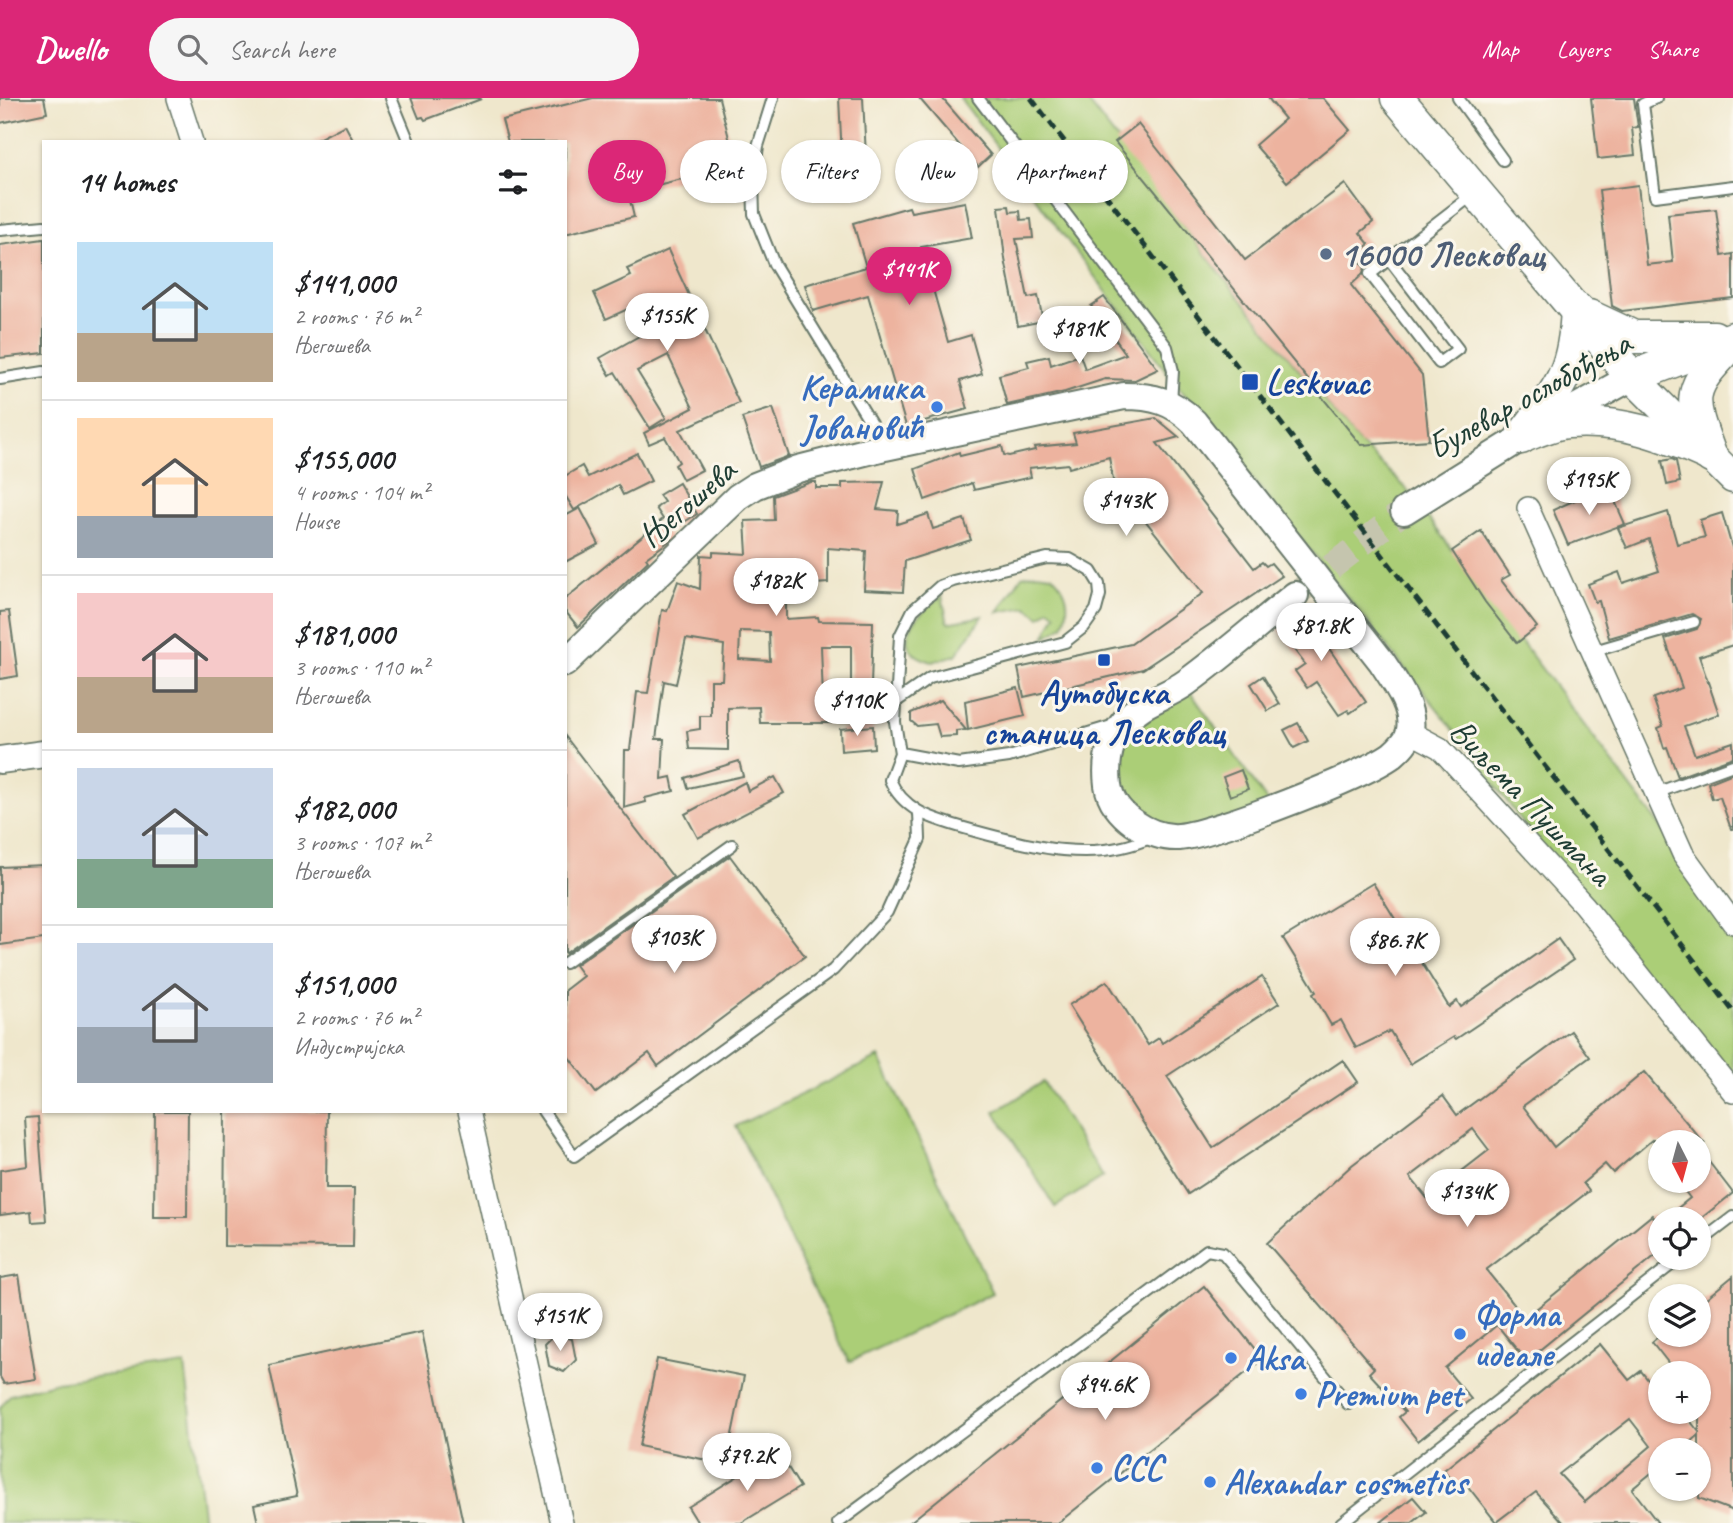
<!DOCTYPE html>
<html lang="en">
<head>
<meta charset="utf-8">
<style>
	:root { --surface:#fff; --page:#f6f6f6; --text:#202124; --muted:#757577; --line:#e0e0e0; --accent:#db2777 }
	body { margin:0; font-family:Caveat,sans-serif; background:var(--page); color:var(--text); height:100vh; display:flex; flex-direction:column; font-size:26px; white-space:nowrap }
	* { box-sizing:border-box; margin:0 }
	p { font-size:23px; color:var(--muted) }
	.icon { flex:none; width:38px; height:38px; fill:none; stroke:currentColor; stroke-width:2; stroke-linecap:round; stroke-linejoin:round }
	.map { position:relative; flex:1; overflow:hidden }
	.drawer { position:absolute; left:42px; top:42px; width:525px; height:973px; display:flex; flex-direction:column; background:var(--surface); border-radius:0px; box-shadow:0 2px 5px #0004 }
	.drawer>* { flex:none }
	.hud { position:absolute; left:588px; top:42px; width:665px; height:63px; display:flex; gap:14px }
	.needle { width:46px; rotate:174deg }
	.buttons { position:absolute; left:1648px; top:1032px; display:grid; gap:14px }
	.buttons a { display:grid; place-items:center; width:63px; height:63px; border-radius:50%; background:var(--surface); box-shadow:0 2px 5px #0004; font-size:35px }
	.price { position:absolute; translate:-50% -60px; padding:0 16px; border-radius:24px; background:#fff; color:#222; font-size:23px; line-height:46px; filter:drop-shadow(0 2px 4px #0008) }
	.price::after { content:''; position:absolute; left:50%; top:42px; width:21px; height:16px; margin-left:-10px; background:inherit; clip-path:polygon(0 0,100% 0,50% 100%) }
	.price.on { background:var(--accent); color:#fff }
	ul { padding:0; list-style:none }
	li { display:flex; align-items:center; gap:21px; height:175px; padding:0 35px }
	li+li { border-top:2px solid var(--line) }
	li span { display:grid; place-items:center; flex:none; width:196px; height:140px; border-radius:0px; color:#555 }
	li>.icon { margin-inline-start:auto }
	span .icon { width:84px; height:84px; fill:#fffc; stroke-width:1 }
	li b { font-size:30px }
	h2 { display:flex; justify-content:space-between; align-items:center; height:84px; padding:0 35px; font-size:30px }
	.pill { padding:0 24px; border-radius:32px; background:var(--surface); box-shadow:0 2px 5px #0004; font-size:24px; line-height:63px }
	.pill.on { background:var(--accent); color:#fff }
	header { display:flex; align-items:center; gap:42px; box-sizing:border-box; height:98px; padding:0 35px; background:var(--accent); color:#fff }
	header strong { font-size:33px }
	nav { display:flex; gap:38px; margin-inline-start:auto; font-size:24px }
	.search { width:490px; height:63px; background:var(--page); display:flex; align-items:center; gap:18px; box-sizing:border-box; padding:0 24px; border-radius:38px; color:var(--muted); font-size:26px }
	.map>svg:first-child { display:block }
	.green { fill:#abce77; stroke:#658656; stroke-width:2 }
	.building { fill:#edb39f; fill-rule:evenodd }
	.lines { fill:none; stroke-linecap:round; stroke-linejoin:round }
	.tertiary-tunnel { stroke:#c5c5ae; stroke-width:26; stroke-dasharray:26 13; stroke-linecap:butt }
	.service-casing { stroke:#687869; stroke-width:14 }
	.minor-casing { stroke:#687869; stroke-width:24 }
	.tertiary-casing { stroke:#687869; stroke-width:30 }
	.secondary-casing { stroke:#687869; stroke-width:33 }
	.primary-casing { stroke:#687869; stroke-width:35 }
	.service { stroke:#fff; stroke-width:10 }
	.minor { stroke:#fff; stroke-width:21 }
	.tertiary { stroke:#fff; stroke-width:26 }
	.secondary { stroke:#fff; stroke-width:30 }
	.primary { stroke:#fff; stroke-width:32 }
	.rail { stroke:#1f3d34; stroke-width:5; stroke-dasharray:10 5; stroke-linecap:butt }
	.service-dot { fill:#5c6f8a; stroke:#fbf7ec; stroke-width:2.5 }
	.transit-dot { fill:#1a4fb4; stroke:#fbf7ec; stroke-width:2.5 }
	.shop-dot { fill:#3f7fe0; stroke:#fbf7ec; stroke-width:2.5 }
	.labels { text-anchor:middle; dominant-baseline:central; stroke-width:6; stroke-linejoin:round; paint-order:stroke }
	.service-label { font-size:35px; font-weight:bold; fill:#4e5e75; stroke:#fbf7ec; text-anchor:start }
	.transit-label { font-size:35px; font-weight:bold; fill:#164399; stroke:#fbf7ec; text-anchor:start }
	.shop-label { font-size:35px; font-weight:bold; fill:#366cbe; stroke:#fbf7ec; text-anchor:start }
	.street-label { font-size:35px; fill:#1f3d34; stroke:#fbf7ec }
</style>
</head>
<body>
<header>
<strong>Dwello</strong>
<div class="search"><svg class="icon" aria-label="search" viewBox="0 0 24 24"><circle cx="10" cy="10" r="6"/><path d="M15 15l6 6"/></svg>Search here</div>
<nav><a>Map</a><a>Layers</a><a>Share</a></nav>
</header>
<div class="map">
<svg width="1733" height="1425" viewBox="0 0 1733 1425">
	<rect width="100%" height="100%" fill="#fbf7ec"/>
	<filter id="ink" filterUnits="userSpaceOnUse"><feTurbulence type="fractalNoise" baseFrequency=".0143" numOctaves="2"/><feDisplacementMap in="SourceGraphic" scale="14" xChannelSelector="R" yChannelSelector="G"/><feConvolveMatrix kernelMatrix="1 2 1 2 8 2 1 2 1" color-interpolation-filters="sRGB"/></filter>
	<filter id="wash" filterUnits="userSpaceOnUse"><feTurbulence type="fractalNoise" baseFrequency=".00686" numOctaves="4" result="noise"/><feDisplacementMap in="SourceGraphic" scale="28" xChannelSelector="R" yChannelSelector="G"/><feGaussianBlur stdDeviation="1.57" result="paint"/><feColorMatrix in="noise" values="0 0 0 0 0 0 0 0 0 0 0 0 0 0 0 0 0 1.4 0 .05"/><feComposite in="paint" operator="in"/></filter>
	<g filter="url(#wash)">
		<rect width="100%" height="100%" fill="#efe7cc"/>
		<g class="green">
			<polygon points="960,0 1085,0 1223,179 1361,347 1405,389 1733,825 1733,994 1584,807 1444,619 1169,277"/>
			<path d="M1036 475 1052 477C1068 492 1071 507 1063 528L1044 540 1056 516 1049 511 1040 519 1027 509 998 514 1022 478Z"/>
			<path d="M942 498 948 525 983 518 956 557 932 564C883 550 918 515 942 498Z"/>
			<polygon points="1185,586 1271,709 1192,736 1114,708 1124,625"/>
			<polygon points="879,959 993,1195 849,1264 736,1028"/>
			<polygon points="1043,984 1103,1079 1055,1109 995,1014"/>
			<polygon points="185,1267 204,1425 0,1425 0,1310 10,1297 57,1284"/>
		</g>
		<g id="blocks">
			<g class="building">
				<polygon points="0,0 44,0 47,15 0,25"/>
				<polygon points="411,0 480,0 481,1 425,22 423,19 419,20"/>
				<polygon points="593,0 719,0 736,68 628,94 634,119 565,136 565,44 508,44 502,22"/>
				<polygon points="839,0 863,0 868,97 844,98"/>
				<polygon points="919,0 942,0 991,57 978,69"/>
				<polygon points="1268,0 1323,0 1350,32 1287,84 1255,47 1285,21"/>
				<polygon points="1591,0 1634,0 1638,29 1632,30 1635,57 1598,61"/>
				<polygon points="1138,26 1245,162 1345,86 1373,124 1360,135 1369,146 1355,158 1365,170 1362,177 1351,187 1422,277 1429,342 1361,347 1115,44"/>
				<polygon points="345,27 354,44 312,44"/>
				<polygon points="1638,87 1647,167 1673,164 1668,116 1716,111 1722,158 1733,156 1733,200 1622,213 1612,208 1599,92"/>
				<polygon points="965,104 972,140 921,149 948,244 971,237 982,276 960,283 968,311 906,328 868,197 813,213 805,187 866,169 853,125 909,109 911,114"/>
				<polygon points="1009,108 1010,114 1020,113 1021,122 1031,121 1033,140 1016,141 1028,200 1038,198 1043,223 1018,228 1005,161 999,109"/>
				<polygon points="44,141 44,255 0,260 0,147"/>
				<polygon points="668,152 739,305 680,332 702,372 683,382 675,367 679,364 665,339 649,346 644,335 693,310 668,257 637,273 666,320 650,330 615,274 610,277 600,260 655,229 643,204 606,221 594,195 631,178 627,171"/>
				<polygon points="1104,199 1158,271 1135,282 1105,281 1065,294 1007,307 999,277 1029,269 1027,263 1049,258 1051,267 1080,257 1085,271 1126,256 1091,208"/>
				<polygon points="773,310 789,358 759,369 742,320"/>
				<polygon points="1156,320 1179,339 1157,345 1254,470 1262,464 1266,468 1271,465 1282,478 1143,571 1024,599 1018,570 1131,546 1203,495 1113,382 1109,359 1069,370 1068,366 1029,370 1031,379 974,392 972,385 925,402 915,371 959,354 960,358 1002,348 1004,357 1009,358 1035,352 1034,349 1076,345 1073,335"/>
				<polygon points="637,355 651,383 623,397 618,387 574,412 565,397 565,378 582,368 588,379"/>
				<polygon points="1672,361 1676,363 1680,384 1667,387 1662,363"/>
				<path d="M811 384H816V390H842V385L884 384 877 411 898 413 897 426 928 416 933 431 964 421 971 442 905 463 903 494 864 492 866 453 828 450V485L786 488V521L818 519 819 523 873 524 871 588H851V548H821L823 601 831 600 832 625H760L759 609 728 610V652L689 651 687 633 700 631V618H711V582H722L724 547 686 541 676 586 664 583 656 641H664L662 681 671 679 674 693 645 700 646 704 624 710 625 652H630L637 594 648 595 662 512 667 513 678 483 700 491 701 457 713 458V454L747 456 745 423 774 422 773 398ZM740 533 769 534 770 563 739 561Z"/>
				<polygon points="679,385 697,416 667,435 672,441 646,460 648,463 578,529 565,513 565,501 663,421 656,410 664,404 659,397"/>
				<polygon points="1597,392 1599,397 1610,392 1625,426 1568,447 1553,412"/>
				<polygon points="580,410 599,446 565,464 565,418"/>
				<polygon points="1668,414 1677,446 1705,439 1700,422 1722,415 1733,453 1733,547 1699,558 1719,616 1684,628 1695,657 1733,644 1733,659 1678,679 1667,649 1664,650 1658,630 1663,628 1653,600 1682,590 1665,541 1697,531 1701,521 1692,516 1609,540 1599,503 1595,504 1588,486 1619,474 1623,485 1659,473 1649,441 1627,450 1618,430"/>
				<polygon points="1481,433 1510,477 1501,482 1537,529 1517,545 1485,504 1452,453"/>
				<polygon points="1307,510 1321,530 1317,533 1366,604 1350,615 1348,612 1339,617 1316,584 1307,590 1295,573 1305,566 1278,531"/>
				<polygon points="9,513 18,578 0,581 0,514"/>
				<polygon points="1263,578 1280,606 1268,613 1251,586"/>
				<polygon points="1018,590 1025,618 968,632 965,603"/>
				<polygon points="941,602 966,632 956,633 956,638 940,639 936,626 917,628 911,623 911,615"/>
				<polygon points="1298,625 1308,643 1294,650 1284,632"/>
				<polygon points="873,628 874,650 841,653 840,631"/>
				<polygon points="565,638 673,779 566,855 565,854"/>
				<polygon points="739,663 743,678 688,690 685,680"/>
				<polygon points="1241,672 1248,691 1230,698 1223,679"/>
				<polygon points="1733,675 1733,731 1731,731 1720,699 1712,701 1708,685"/>
				<polygon points="775,679 784,695 698,740 685,716 745,684 748,693"/>
				<polygon points="730,758 805,858 658,968 649,955 596,995 565,954 565,892 583,878 575,867"/>
				<polygon points="44,767 44,841 0,847 0,769"/>
				<polygon points="1373,785 1449,909 1457,903 1461,909 1558,841 1573,862 1456,941 1454,939 1410,966 1390,933 1356,950 1341,922 1331,927 1313,896 1316,894 1283,840"/>
				<polygon points="1262,879 1279,905 1167,978 1213,1050 1343,962 1358,984 1188,1096 1069,907 1107,883 1148,947 1159,940 1162,945"/>
				<path d="M1571 933 1590 959 1523 1008 1554 1049 1644 974 1704 1045H1656L1653 1041 1613 1075 1605 1066 1583 1085 1589 1093 1486 1172 1525 1220 1652 1117 1661 1128V1153L1526 1263 1497 1227 1445 1270 1471 1301 1418 1343 1399 1319 1405 1314 1369 1275 1374 1270 1267 1145 1352 1067 1443 998 1457 1017ZM1473 1031 1489 1052 1427 1100 1410 1079Z"/>
				<polygon points="155,1013 188,1013 187,1119 154,1119"/>
				<polygon points="225,1013 327,1013 326,1090 354,1090 353,1149 224,1148"/>
				<polygon points="38,1019 46,1123 32,1124 31,1113 0,1117 0,1072 28,1068 25,1020"/>
				<polygon points="1699,1051 1733,1095 1699,1122 1663,1122 1690,1100 1677,1083 1699,1083"/>
				<polygon points="19,1177 36,1281 4,1286 0,1279 0,1180"/>
				<path d="M1733 1178V1413L1699 1400V1337L1681 1353H1661V1367L1632 1391 1658 1425H1564L1536 1394 1496 1424 1466 1386 1460 1392 1444 1372 1600 1246 1629 1282 1641 1273 1661 1299V1314H1683L1699 1334V1276H1677L1652 1244 1660 1237H1699V1206ZM1630 1321 1651 1348 1585 1404 1559 1376Z"/>
				<polygon points="1204,1188 1263,1261 1058,1425 909,1425"/>
				<polygon points="422,1234 463,1425 258,1425 254,1407 297,1398 269,1267"/>
				<polygon points="555,1236 572,1241 576,1262 564,1274 549,1268 545,1246"/>
				<polygon points="657,1261 744,1278 726,1366 639,1348"/>
				<polygon points="778,1353 800,1389 741,1425 698,1425 688,1409"/>
				<polygon points="1413,1399 1426,1414 1412,1425 1380,1425"/>
			</g>
		</g>
	</g>
	<g filter="url(#ink)">
		<use href="#blocks" fill-opacity="0" stroke="#687869" stroke-width="2"/>
		<g class="lines">
			<polyline class="tertiary-tunnel" points="1300,493 1404,413"/>
			<defs>
				<g id="service">
					<polyline points="391,0 409,44"/>
					<polyline points="773,0 758,48 753,83 754,116 774,166 885,348"/>
					<polyline points="978,0 1167,249 1173,273 1171,305"/>
					<polyline points="1458,0 1503,62"/>
					<polyline points="1656,0 1643,6 1655,98 1733,88"/>
					<polyline points="0,132 44,128"/>
					<polyline points="1389,161 1458,251 1439,265 1370,176 1475,95"/>
					<polyline points="0,281 44,274"/>
					<polyline points="1594,553 1694,524"/>
					<path d="M897 603 930 580 1065 544 1084 529 1096 512 1100 497 1099 486 1091 473 1070 461 1047 460 953 483 940 488 913 512 900 538 895 624 900 655 890 682C896 696 905 705 918 713 940 726 1035 750 1063 752 1093 755 1124 752 1152 739"/>
					<polyline points="900,655 959,666 1009,659 1115,627"/>
					<polyline points="1656,695 1733,667"/>
					<polyline points="565,865 732,747"/>
					<polyline points="543,1013 574,1058 833,872 887,814 920,741 919,714"/>
					<polyline points="1699,1145 1733,1119"/>
					<polyline points="838,1425 1207,1152 1223,1155 1348,1306"/>
					<polyline points="1341,1425 1680,1160"/>
				</g>
				<g id="minor">
					<polyline points="178,0 192,44"/>
					<polyline points="1528,410 1683,756 1733,825"/>
					<polyline points="1410,634 1440,650 1584,807 1733,994"/>
					<polyline points="469,1013 562,1425"/>
				</g>
				<g id="tertiary">
					<polyline points="1404,413 1521,340 1632,279"/>
					<path d="M565 565 738 399 755 388 798 371 885 349 1124 298C1153 298 1173 303 1194 324L1382 564C1394 583 1414 608 1410 632 1409 641 1399 651 1392 657 1363 678 1214 736 1179 739 1150 741 1112 717 1108 687 1105 664 1109 642 1125 623 1142 603 1167 599 1187 584 1224 557 1259 526 1295 497"/>
					<polyline points="0,662 44,656"/>
				</g>
				<g id="secondary">
					<polyline points="1632,279 1733,380"/>
					<path d="M1521 340C1535 335 1553 326 1568 325 1621 321 1664 337 1711 359"/>
				</g>
				<g id="primary">
					<polyline points="1397,0 1632,279 1733,240"/>
					<polyline points="1589,218 1634,239 1714,239"/>
					<path d="M1521 340C1559 289 1574 278 1577 211"/>
					<path d="M1711 359C1688 297 1686 293 1733 245"/>
				</g>
			</defs>
			<use href="#service" class="service-casing"/>
			<use href="#minor" class="minor-casing"/>
			<use href="#tertiary" class="tertiary-casing"/>
			<use href="#secondary" class="secondary-casing"/>
			<use href="#primary" class="primary-casing"/>
			<use href="#service" class="service"/>
			<use href="#minor" class="minor"/>
			<use href="#tertiary" class="tertiary"/>
			<use href="#secondary" class="secondary"/>
			<use href="#primary" class="primary"/>
			<polyline class="rail" points="1031,0 1733,913"/>
		</g>
	</g>
	<circle class="service-dot" cx="1326" cy="156" r="7"/>
	<g class="transit-dot">
		<rect x="1241" y="275" width="18" height="18" rx="3.5"/>
		<rect x="1097" y="555" width="14" height="14" rx="3.5"/>
	</g>
	<g class="shop-dot">
		<circle cx="937" cy="309" r="7"/>
		<circle cx="1460" cy="1236" r="7"/>
		<circle cx="1231" cy="1260" r="7"/>
		<circle cx="1301" cy="1296" r="7"/>
		<circle cx="1097" cy="1370" r="7"/>
		<circle cx="1210" cy="1384" r="7"/>
	</g>
	<g class="labels">
		<g class="service-label">
			<text x="1340" y="156">16000 Лесковац</text>
		</g>
		<g class="transit-label">
			<text x="1266" y="284">Leskovac</text>
			<text x="1104" y="594" text-anchor="middle">Аутобуска<tspan x="1104" dy="40">станица Лесковац</tspan></text>
		</g>
		<g class="shop-label">
			<text x="923" y="289" text-anchor="end">Керамика<tspan x="923" dy="40">Јовановић</tspan></text>
			<text x="1474" y="1216">Форма<tspan x="1474" dy="40">идеале</tspan></text>
			<text x="1245" y="1260">Aksa</text>
			<text x="1315" y="1296">Premium pet</text>
			<text x="1111" y="1370">CCC</text>
			<text x="1224" y="1384">Alexandar cosmetics</text>
		</g>
		<g class="street-label">
			<text transform="translate(1529 297) rotate(-29)">Булевар ослобођења</text>
			<text transform="translate(687 405) rotate(-41)">Његошева</text>
			<text transform="translate(1531 704) rotate(46)">Виљема Пушмана</text>
		</g>
	</g>
</svg>
<div class="buttons">
<a><svg class="needle" viewBox="-14 -14 28 28"><path d="M0-13l5 13h-10z" fill="#e53935"/><path d="M0 13l5-13h-10z" fill="#757577"/></svg></a>
<a><svg class="icon" aria-label="locate" viewBox="0 0 24 24"><circle cx="12" cy="12" r="6"/><path d="M12 2v4M12 18v4M2 12h4M18 12h4"/></svg></a>
<a><svg class="icon" aria-label="layers" viewBox="0 0 24 24"><path d="M12 4l9 5-9 5-9-5zM3 14l9 5 9-5"/></svg></a>
<a>+</a>
<a>−</a>
</div>
<b class="price on" style="left:909px;top:209px">$141K</b>
<b class="price" style="left:667px;top:255px">$155K</b>
<b class="price" style="left:1079px;top:268px">$181K</b>
<b class="price" style="left:1589px;top:419px">$195K</b>
<b class="price" style="left:1126px;top:440px">$143K</b>
<b class="price" style="left:776px;top:520px">$182K</b>
<b class="price" style="left:1321px;top:565px">$81.8K</b>
<b class="price" style="left:857px;top:640px">$110K</b>
<b class="price" style="left:674px;top:877px">$103K</b>
<b class="price" style="left:1395px;top:880px">$86.7K</b>
<b class="price" style="left:1467px;top:1131px">$134K</b>
<b class="price" style="left:560px;top:1255px">$151K</b>
<b class="price" style="left:1105px;top:1324px">$94.6K</b>
<b class="price" style="left:747px;top:1395px">$79.2K</b>
<div class="hud">
<a class="pill on">Buy</a>
<a class="pill">Rent</a>
<a class="pill">Filters</a>
<a class="pill">New</a>
<a class="pill">Apartment</a>
</div>
<section class="drawer">
<h2>14 homes<svg class="icon" aria-label="filters" viewBox="0 0 24 24"><path d="M4 7h16M4 17h16"/><circle cx="9" cy="7" r="2"/><circle cx="15" cy="17" r="2"/></svg></h2>
<ul>
<li><span style="background:linear-gradient(#bfe0f5 65%,#b9a48a 0)"><svg class="icon" aria-label="home" viewBox="0 0 24 24"><path d="M3 11l9-7 9 7M6 9v11h12V9"/></svg></span><div><b>$141,000</b><p>2 rooms · 76 m²</p><p>Његошева</p></div></li>
<li><span style="background:linear-gradient(#ffd9b3 70%,#9aa5b1 0)"><svg class="icon" aria-label="home" viewBox="0 0 24 24"><path d="M3 11l9-7 9 7M6 9v11h12V9"/></svg></span><div><b>$155,000</b><p>4 rooms · 104 m²</p><p>House</p></div></li>
<li><span style="background:linear-gradient(#f6c9c9 60%,#b9a48a 0)"><svg class="icon" aria-label="home" viewBox="0 0 24 24"><path d="M3 11l9-7 9 7M6 9v11h12V9"/></svg></span><div><b>$181,000</b><p>3 rooms · 110 m²</p><p>Његошева</p></div></li>
<li><span style="background:linear-gradient(#c9d6e8 65%,#7fa58c 0)"><svg class="icon" aria-label="home" viewBox="0 0 24 24"><path d="M3 11l9-7 9 7M6 9v11h12V9"/></svg></span><div><b>$182,000</b><p>3 rooms · 107 m²</p><p>Његошева</p></div></li>
<li><span style="background:linear-gradient(#c9d6e8 60%,#9aa5b1 0)"><svg class="icon" aria-label="home" viewBox="0 0 24 24"><path d="M3 11l9-7 9 7M6 9v11h12V9"/></svg></span><div><b>$151,000</b><p>2 rooms · 76 m²</p><p>Индустријска</p></div></li>
</ul>
</section>
</div>
</body>
</html>
